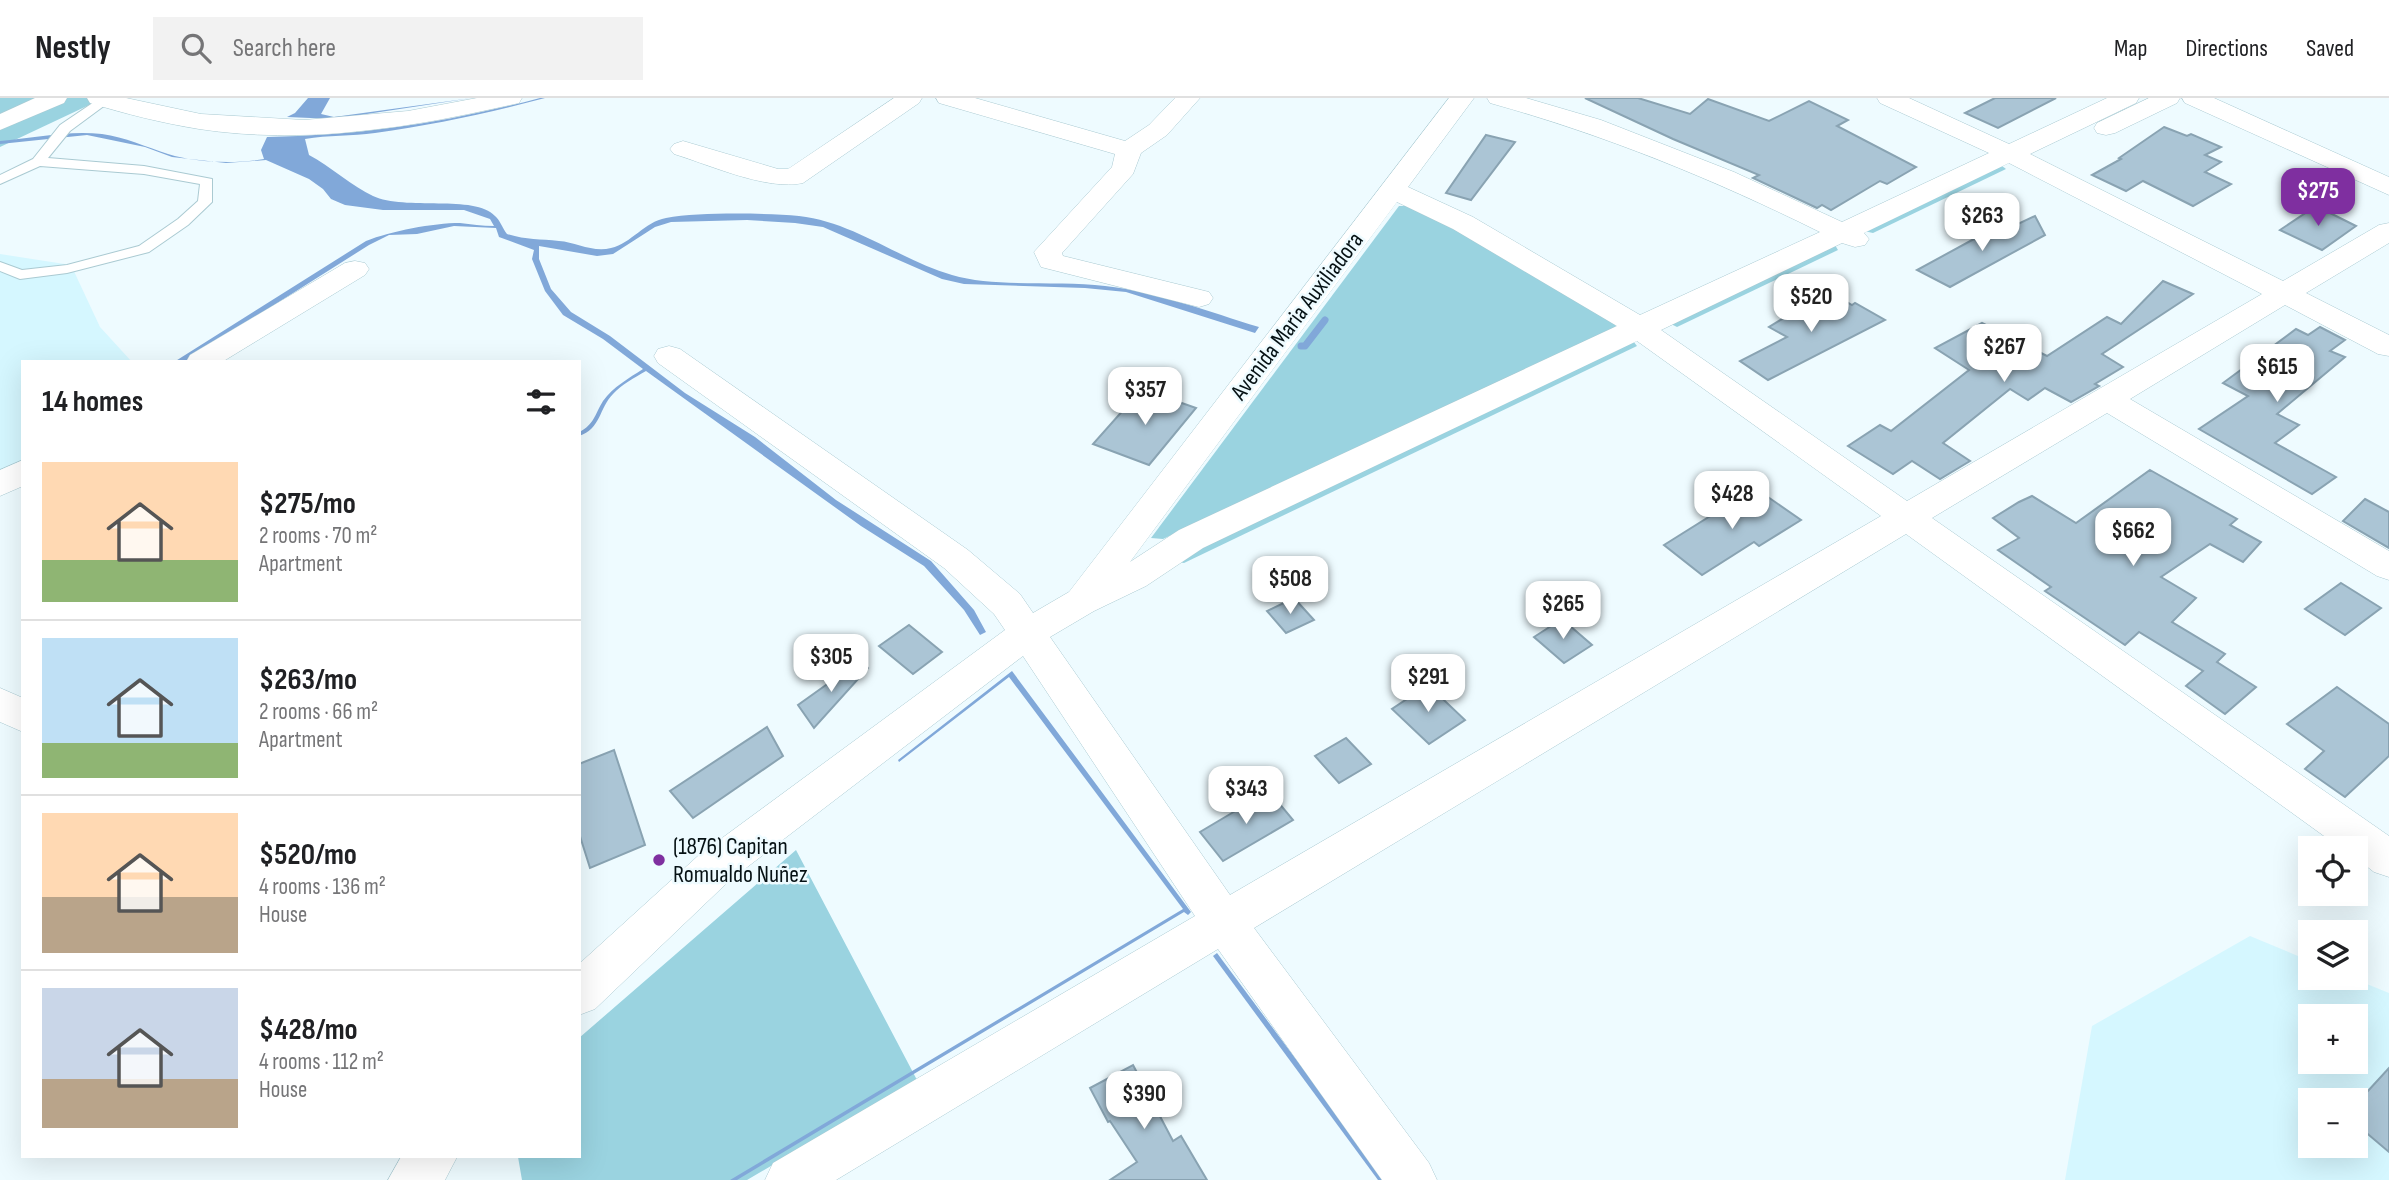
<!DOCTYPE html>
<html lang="en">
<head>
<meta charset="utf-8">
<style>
	:root { --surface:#fff; --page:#f2f2f2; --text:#202124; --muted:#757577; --line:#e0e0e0; --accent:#7f2fa0 }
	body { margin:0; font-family:"Sofia Sans Condensed",sans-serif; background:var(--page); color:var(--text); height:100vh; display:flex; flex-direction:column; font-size:26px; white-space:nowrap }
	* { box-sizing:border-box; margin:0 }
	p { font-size:23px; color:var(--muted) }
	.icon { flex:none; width:38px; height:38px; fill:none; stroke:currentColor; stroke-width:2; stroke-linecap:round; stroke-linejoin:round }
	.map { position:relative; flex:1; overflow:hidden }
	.drawer { position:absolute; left:21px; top:262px; width:560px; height:798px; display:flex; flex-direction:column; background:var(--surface); border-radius:0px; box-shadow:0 7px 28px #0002 }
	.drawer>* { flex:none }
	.buttons { position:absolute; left:2298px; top:738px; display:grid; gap:14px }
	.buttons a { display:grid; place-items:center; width:70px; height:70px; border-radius:0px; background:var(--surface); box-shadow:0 7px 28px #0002; font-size:35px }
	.price { position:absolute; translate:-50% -60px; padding:0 16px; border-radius:14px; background:#fff; color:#222; font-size:23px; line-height:46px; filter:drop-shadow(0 2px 4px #0008) }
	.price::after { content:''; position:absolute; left:50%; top:42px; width:21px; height:16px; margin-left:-10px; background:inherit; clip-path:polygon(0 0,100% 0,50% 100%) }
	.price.current { background:var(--accent); color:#fff }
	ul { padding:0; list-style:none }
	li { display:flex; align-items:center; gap:21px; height:175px; padding:0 21px }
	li+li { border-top:2px solid var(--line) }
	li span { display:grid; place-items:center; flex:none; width:196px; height:140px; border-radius:0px; color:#555 }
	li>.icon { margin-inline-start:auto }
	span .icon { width:84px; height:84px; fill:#fffc; stroke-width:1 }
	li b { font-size:30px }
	h2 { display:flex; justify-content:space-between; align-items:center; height:84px; padding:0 21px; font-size:30px }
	header { display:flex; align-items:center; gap:42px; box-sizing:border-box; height:98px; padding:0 35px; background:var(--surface); border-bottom:2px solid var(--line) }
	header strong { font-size:33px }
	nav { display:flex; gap:38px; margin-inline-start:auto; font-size:24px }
	.search { width:490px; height:63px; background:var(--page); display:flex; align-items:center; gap:18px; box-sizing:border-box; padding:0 24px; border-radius:0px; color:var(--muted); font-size:26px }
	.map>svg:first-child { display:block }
	.built { fill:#d5f7ff; fill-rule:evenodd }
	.green { fill:#9ad3e0 }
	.water { fill:#81a8d9 }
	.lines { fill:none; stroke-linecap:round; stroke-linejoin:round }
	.stream { stroke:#81a8d9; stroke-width:7 }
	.building { fill:#abc5d5; stroke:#89a3b2; stroke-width:2 }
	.service-casing { stroke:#aacad2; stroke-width:2 }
	.minor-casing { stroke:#aacad2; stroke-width:1 }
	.service { fill:#fff; fill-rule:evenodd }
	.minor { fill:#fff; fill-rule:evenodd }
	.poi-dot { fill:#7f2fa0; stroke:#eefbff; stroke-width:2.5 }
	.labels { text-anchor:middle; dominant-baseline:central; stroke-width:5; stroke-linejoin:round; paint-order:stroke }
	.street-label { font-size:24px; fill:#061114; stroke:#eefbff }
	.poi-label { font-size:24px; fill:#061114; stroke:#eefbff; text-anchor:start }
</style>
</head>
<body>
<header>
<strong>Nestly</strong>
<div class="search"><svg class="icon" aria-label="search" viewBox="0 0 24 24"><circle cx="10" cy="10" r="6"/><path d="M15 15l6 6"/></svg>Search here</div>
<nav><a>Map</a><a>Directions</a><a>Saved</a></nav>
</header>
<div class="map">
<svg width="2389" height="1082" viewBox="0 0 2389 1082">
	<rect width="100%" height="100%" fill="#eefbff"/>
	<g class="built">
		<polygon points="0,156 71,167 100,229 132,264 23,264 23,384 0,395"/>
		<path d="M2250 838 2310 863V880H2352L2389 895V1082H2065L2092 928ZM2310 919H2356V964H2310ZM2310 1003H2356V1048H2310Z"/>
	</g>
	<g class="green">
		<polygon points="0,0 104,0 0,49"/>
		<polygon points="2002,68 2006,71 1873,135 1864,133"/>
		<polygon points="1399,108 1408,108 1454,130 1616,227 1615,229 1163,441 1151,440"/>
		<polygon points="1835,147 1838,152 1677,229 1669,225"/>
		<polygon points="1633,243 1637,248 1184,465 1179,464 1176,458"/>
		<polygon points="796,752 917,982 747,1082 522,1082 518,1059 579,1059 579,940"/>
	</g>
	<g class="water">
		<polygon points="308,0 330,0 321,16 334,19 472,0 334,21 287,19 295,15"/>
		<path d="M540 0H545C489 15 433 27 375 35 352 38 328 37 305 41L309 57C330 68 353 89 373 98 405 113 475 96 495 118 500 122 503 131 507 136 526 142 540 141 559 143 576 144 593 155 611 150 632 145 644 124 666 120 700 114 764 115 799 118 854 124 900 162 952 177 995 190 1058 182 1105 188 1158 194 1209 214 1259 229L1255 235 1126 194 1085 190 964 186 942 181 823 129 795 125 747 122 671 124 655 129 613 156 597 158 539 148V161L551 191 571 214 610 238 685 295 755 339 836 402 931 463 974 512 986 534 980 537 964 512 924 468 861 428 646 273C634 280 622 286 613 296 599 310 601 331 579 338V334C594 327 595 316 603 303 613 289 629 280 643 271L603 241 563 217 545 193 532 161 534 152 499 139 496 130 454 128 417 136 389 137 369 147 184 264H174L366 143C391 133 433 125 460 125 471 126 482 128 494 128L490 121 464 112H383L345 107 331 101 323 91 309 81 266 62 226 65 172 59 145 49 87 37 0 46V43C33 40 69 32 102 36 125 39 146 49 168 56 197 65 236 66 264 61L261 52 267 39C360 38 450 24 540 0Z"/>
		<polygon points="1012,573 1191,814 1188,817 1184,814 737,1082 730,1082 1183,811 1009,579 899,664 898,662"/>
		<polygon points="1217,855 1386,1082 1378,1082 1213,858"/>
	</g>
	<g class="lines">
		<polyline class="stream" points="1301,248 1305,248 1325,222"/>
	</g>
	<g class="building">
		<polygon points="1585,0 1638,0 1690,16 1708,1 1769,23 1809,3 1848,22 1837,28 1916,69 1887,86 1880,83 1831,112 1822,107 1817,110 1753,80 1759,77 1673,41"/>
		<polygon points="1995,0 2056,0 1998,30 1965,15"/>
		<polygon points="2164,29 2187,38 2191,36 2221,49 2205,57 2221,64 2205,74 2231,86 2193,108 2143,83 2126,93 2092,77 2121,61 2119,60"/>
		<polygon points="1486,37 1515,44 1471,102 1446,95"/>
		<polygon points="2316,108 2356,128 2322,152 2280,132"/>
		<polygon points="2035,118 2045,137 1950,189 1917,172 1974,141 1980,144"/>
		<polygon points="2163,183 2193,196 2102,256 2123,269 2095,286 2099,288 2071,304 2045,290 2028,302 2010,291 1943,345 1970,363 1940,381 1912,363 1893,376 1848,348 1880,327 1891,333 1969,272 1935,250 1982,225 2047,258 2107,219 2121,226"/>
		<polygon points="1828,193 1852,207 1855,205 1885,222 1768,282 1740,263 1787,239 1769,229"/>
		<polygon points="2320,229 2345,242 2330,253 2345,259 2277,316 2299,327 2275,345 2336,379 2312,396 2199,331 2248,298 2223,285 2296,231 2308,237"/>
		<polygon points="1142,291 1196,310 1149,367 1093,346"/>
		<polygon points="2150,372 2237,421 2230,427 2261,444 2243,464 2210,446 2161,479 2196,500 2172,524 2225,556 2217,564 2256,589 2225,616 2186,588 2203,573 2139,534 2125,547 2045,493 2051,489 1998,452 2019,440 1993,420 2019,404 2032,398 2076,425"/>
		<polygon points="1755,390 1801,422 1759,448 1754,444 1702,477 1664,447"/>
		<polygon points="2365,401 2389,414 2389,450 2343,423"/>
		<polygon points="2341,485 2381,510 2345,537 2305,511"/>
		<polygon points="1294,500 1314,522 1286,535 1267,513"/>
		<polygon points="1562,521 1592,547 1564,565 1534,539"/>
		<polygon points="909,527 942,554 913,576 879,548"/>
		<polygon points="861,562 868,570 814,630 798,607"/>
		<polygon points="1428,587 1465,622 1429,646 1392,611"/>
		<polygon points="2337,589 2389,626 2389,658 2345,699 2305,671 2324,653 2287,626"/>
		<polygon points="767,629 783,658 693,720 670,693"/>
		<polygon points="1346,640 1371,666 1339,685 1315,658"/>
		<polygon points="614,652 645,747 590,770 579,735 579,666"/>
		<polygon points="1269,693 1293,722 1223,763 1200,734"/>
		<polygon points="1133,967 1173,1043 1181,1038 1207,1082 1110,1082 1137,1064 1110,1023 1108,1024 1090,990"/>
		<polygon points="2389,970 2389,1054 2356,1026 2356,1006"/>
	</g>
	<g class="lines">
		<defs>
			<polygon id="service" points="100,0 112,2 70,33 48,60 144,68 212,81 212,104 188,127 149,154 67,175 20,181 0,173 0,164 22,172 67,167 139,148 178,121 198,103 200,86 144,76 40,68 0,86 0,77 33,61 60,27"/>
			<g id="minor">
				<polygon points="35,0 67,0 64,5 0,32 0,16"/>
				<path d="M87 0H126L201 16 304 22 408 13 477 0H522L519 5 510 7C409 30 303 47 199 31 162 25 126 16 90 5Z"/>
				<path d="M894 0H922L919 5 803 85C767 93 710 67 674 56L670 51 674 46 683 43 778 71H788Z"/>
				<polygon points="936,0 975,0 1125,43 1149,27 1175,0 1200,0 1167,37 1141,55 1133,76 1062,155 1063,158 1209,194 1213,200 1209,206 1199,209 1041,169 1034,154 1112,69 1115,56 939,5"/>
				<path d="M1449 0H1474L1408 89 1473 119 1640 217 1820 134C1713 81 1605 37 1490 5L1487 0H1526L1601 22 1734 74 1842 124 1989 55 1880 5 1877 0H1909L2009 46 2107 0H2139L2136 5 2030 56 2283 183 2379 127 2389 125V145L2306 195 2389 237V258L2378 256 2285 207 2130 301 2389 453V482L2377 478 2107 315 1932 420 2389 738V779L2374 774 2356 760V751H2342L1906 436 1254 830 1429 1065 1437 1082H1382L1218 851 836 1082H765L773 1065 1195 818 1023 558 729 783 595 911 579 917V866L699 757 1005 532 994 516 944 470 658 265 654 258 658 251 669 248 680 251 968 452 1020 496 1033 515 1069 494ZM2009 65 2262 196 1907 403 1661 232 1842 145 1855 149 1865 147 1869 141 1864 135ZM1397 104 1453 131 1617 228 1179 432 1130 464ZM1637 243 1881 418 1230 797 1050 539 1094 513 1146 488 1203 450Z"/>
				<polygon points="2149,0 2180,0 2177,5 2115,35 2106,37 2097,35 2094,30 2097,25"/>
				<polygon points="2182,0 2214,0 2389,79 2389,97 2185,5"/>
				<polygon points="355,163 365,165 369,171 365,177 222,264 186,264 190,257 345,165"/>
				<polygon points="23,362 23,388 0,398 0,372"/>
				<polygon points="0,590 23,600 23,634 0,624"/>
				<polygon points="401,1059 457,1059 445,1082 388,1082"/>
			</g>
		</defs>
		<use href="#service" class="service-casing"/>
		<use href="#minor" class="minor-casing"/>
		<use href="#service" class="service"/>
		<use href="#minor" class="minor"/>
	</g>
	<circle class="poi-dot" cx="659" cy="762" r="7"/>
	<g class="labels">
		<g class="street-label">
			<text transform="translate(1297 218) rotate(-53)">Avenida Maria Auxiliadora</text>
		</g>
		<g class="poi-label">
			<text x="673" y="748">(1876) Capitan<tspan x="673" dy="28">Romualdo Nuñez</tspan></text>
		</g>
	</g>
</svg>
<div class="buttons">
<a><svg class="icon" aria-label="locate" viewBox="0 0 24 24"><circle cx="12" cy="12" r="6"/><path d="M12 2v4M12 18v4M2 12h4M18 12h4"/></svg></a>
<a><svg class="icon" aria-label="layers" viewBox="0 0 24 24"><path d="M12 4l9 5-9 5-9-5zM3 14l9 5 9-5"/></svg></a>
<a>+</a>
<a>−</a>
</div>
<b class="price current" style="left:2318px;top:130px">$275</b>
<b class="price" style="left:1982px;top:155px">$263</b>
<b class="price" style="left:1811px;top:236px">$520</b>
<b class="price" style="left:2004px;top:286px">$267</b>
<b class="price" style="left:2277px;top:306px">$615</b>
<b class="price" style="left:1145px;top:329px">$357</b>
<b class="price" style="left:1732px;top:433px">$428</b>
<b class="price" style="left:2133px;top:470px">$662</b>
<b class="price" style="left:1290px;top:518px">$508</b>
<b class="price" style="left:1563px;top:543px">$265</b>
<b class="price" style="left:831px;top:596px">$305</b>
<b class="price" style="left:1428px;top:616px">$291</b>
<b class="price" style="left:1246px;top:728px">$343</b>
<b class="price" style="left:1144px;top:1033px">$390</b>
<section class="drawer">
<h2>14 homes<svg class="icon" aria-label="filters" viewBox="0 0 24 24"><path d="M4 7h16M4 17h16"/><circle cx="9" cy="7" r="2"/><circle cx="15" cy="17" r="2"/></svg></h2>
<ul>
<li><span style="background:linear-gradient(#ffd9b3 70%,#8fb573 0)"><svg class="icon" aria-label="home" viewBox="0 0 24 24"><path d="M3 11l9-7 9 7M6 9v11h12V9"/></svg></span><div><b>$275/mo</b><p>2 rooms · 70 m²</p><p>Apartment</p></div></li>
<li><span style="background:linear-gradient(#bfe0f5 75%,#8fb573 0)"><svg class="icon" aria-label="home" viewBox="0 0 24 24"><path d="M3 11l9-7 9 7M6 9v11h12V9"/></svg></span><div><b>$263/mo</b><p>2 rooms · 66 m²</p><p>Apartment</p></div></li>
<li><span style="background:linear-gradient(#ffd9b3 60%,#b9a48a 0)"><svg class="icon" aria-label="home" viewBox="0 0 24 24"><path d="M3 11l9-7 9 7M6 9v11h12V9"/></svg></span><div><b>$520/mo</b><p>4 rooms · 136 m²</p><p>House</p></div></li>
<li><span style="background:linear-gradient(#c9d6e8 65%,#b9a48a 0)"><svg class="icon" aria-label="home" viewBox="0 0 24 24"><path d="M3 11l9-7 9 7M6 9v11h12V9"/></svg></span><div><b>$428/mo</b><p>4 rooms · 112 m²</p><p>House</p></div></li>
</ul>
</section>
</div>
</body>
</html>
